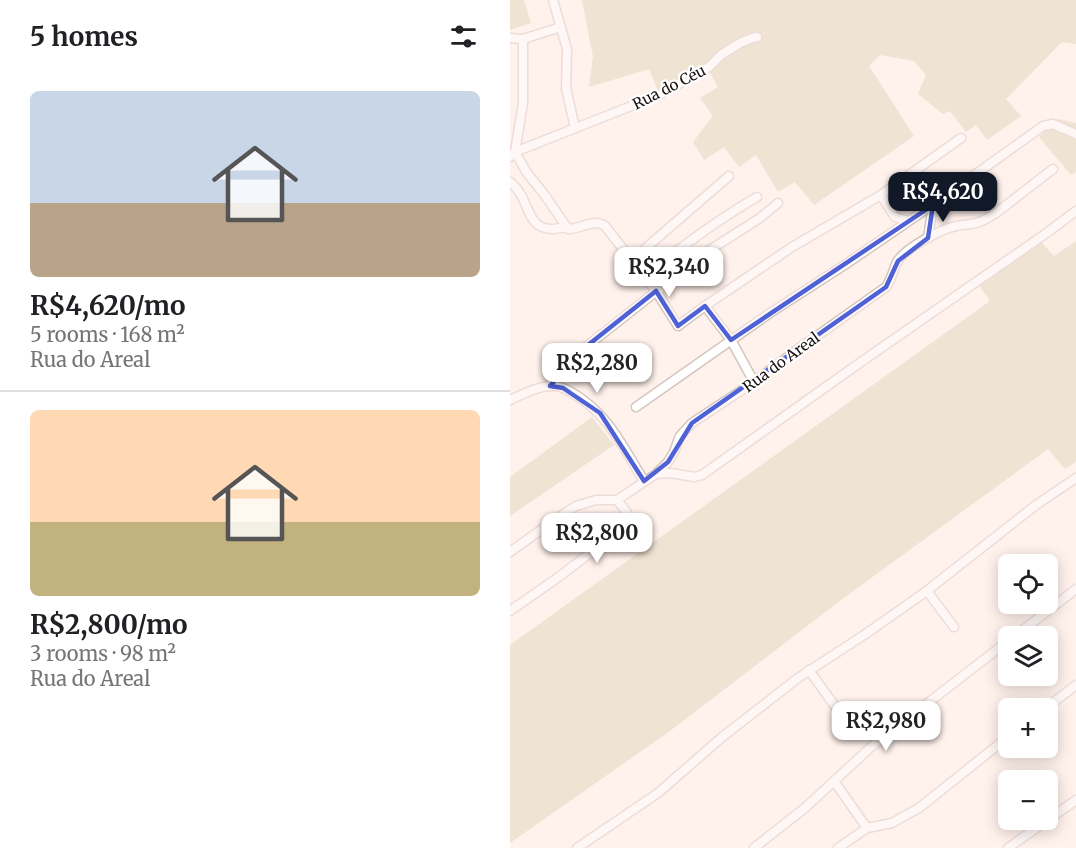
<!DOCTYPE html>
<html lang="en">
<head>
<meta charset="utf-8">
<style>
	:root { --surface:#fff; --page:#f6f6f6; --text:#202124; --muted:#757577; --line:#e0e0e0; --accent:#111827 }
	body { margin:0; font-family:Merriweather,serif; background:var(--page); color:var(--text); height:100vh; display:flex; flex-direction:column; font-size:22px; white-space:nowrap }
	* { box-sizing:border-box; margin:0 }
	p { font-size:20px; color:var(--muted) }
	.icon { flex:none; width:33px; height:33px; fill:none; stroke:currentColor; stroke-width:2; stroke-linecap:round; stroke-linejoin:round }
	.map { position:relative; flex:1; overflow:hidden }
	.panel { display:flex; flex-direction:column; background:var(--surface); width:510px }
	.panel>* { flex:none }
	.tools { position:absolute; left:488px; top:554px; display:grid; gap:12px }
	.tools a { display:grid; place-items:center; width:60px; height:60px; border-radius:9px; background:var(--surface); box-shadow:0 3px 15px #0003; font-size:30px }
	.price { position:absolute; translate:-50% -51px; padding:0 14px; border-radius:12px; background:#fff; color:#222; font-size:20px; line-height:39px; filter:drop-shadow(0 2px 3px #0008) }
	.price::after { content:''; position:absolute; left:50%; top:36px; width:18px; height:14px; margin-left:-9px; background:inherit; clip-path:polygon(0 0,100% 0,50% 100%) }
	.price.active { background:var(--accent); color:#fff }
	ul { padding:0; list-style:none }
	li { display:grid; align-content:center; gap:12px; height:318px; padding:0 30px }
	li+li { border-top:2px solid var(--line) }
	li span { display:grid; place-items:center; height:186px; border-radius:9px; color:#555 }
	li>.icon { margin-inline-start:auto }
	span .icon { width:108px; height:108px; fill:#fffc; stroke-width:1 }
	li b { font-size:26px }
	h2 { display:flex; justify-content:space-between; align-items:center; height:72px; padding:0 30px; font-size:26px }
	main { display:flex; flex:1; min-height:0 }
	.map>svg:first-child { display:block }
	.green { fill:#dbd3b3 }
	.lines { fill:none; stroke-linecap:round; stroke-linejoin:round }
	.minor-casing { stroke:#d5c5bf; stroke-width:11 }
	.minor { stroke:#fff; stroke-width:8 }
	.marked { fill:none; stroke:#4f61d6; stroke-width:4.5; stroke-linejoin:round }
	.labels { text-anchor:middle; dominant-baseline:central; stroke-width:4.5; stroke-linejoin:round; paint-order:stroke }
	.street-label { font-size:15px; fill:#16110f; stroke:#fff }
</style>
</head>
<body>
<main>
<section class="panel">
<h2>5 homes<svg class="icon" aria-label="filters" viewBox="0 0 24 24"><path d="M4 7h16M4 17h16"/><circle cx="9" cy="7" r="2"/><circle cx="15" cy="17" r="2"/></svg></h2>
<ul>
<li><span style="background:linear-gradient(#c9d6e8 60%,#b9a48a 0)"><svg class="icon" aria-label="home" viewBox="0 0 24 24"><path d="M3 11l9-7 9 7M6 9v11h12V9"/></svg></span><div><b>R$4,620/mo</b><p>5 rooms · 168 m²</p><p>Rua do Areal</p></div></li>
<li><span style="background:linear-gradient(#ffd9b3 60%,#c2b280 0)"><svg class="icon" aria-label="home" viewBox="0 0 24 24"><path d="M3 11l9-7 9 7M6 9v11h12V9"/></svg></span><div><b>R$2,800/mo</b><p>3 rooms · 98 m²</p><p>Rua do Areal</p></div></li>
</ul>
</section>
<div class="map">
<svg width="566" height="848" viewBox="0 0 566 848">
	<rect width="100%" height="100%" fill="#fff1ec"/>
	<g class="green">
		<polygon points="0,0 14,0 21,23 0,30"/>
		<polygon points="72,0 566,0 566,44 552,42 496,99 511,116 477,140 466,125 456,132 440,111 433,114 408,94 416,75 404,61 370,55 359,66 404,136 304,205 285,182 268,192 246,155 229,167 214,147 194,160 183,142 203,116 190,98 208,87 196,65 148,91 139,69 79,87 83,57"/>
		<polygon points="548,119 566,123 566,172 561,175 529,137"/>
		<polygon points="566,241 566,462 555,469 538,449 331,600 160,731 0,843 0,645 480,301 469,285 531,242 544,256"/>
		<polygon points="82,417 104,445 0,516 0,477"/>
	</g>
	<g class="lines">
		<defs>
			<g id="minor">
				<polyline points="43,0 57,49 56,88 65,128"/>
				<polyline points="0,38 13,39 51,27"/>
				<path d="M13 39V103L5 152 17 173 34 194 58 229C72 229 82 218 95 226L146 291 168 326 195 306 221 340 244 382"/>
				<polyline points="0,157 5,152 149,95 199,67 211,55 230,43 242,38 247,37"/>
				<path d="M0 182C24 200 12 238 56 227"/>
				<polyline points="371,195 385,217 398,221"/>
				<polyline points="418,238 423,205"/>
				<polyline points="122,260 219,176"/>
				<path d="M135 276C171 247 207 220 247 197"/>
				<polyline points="195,306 282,247 371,195 451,138"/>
				<polyline points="40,386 68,353 195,253 250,218 268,203"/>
				<path d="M0 400C13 394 30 385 44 386 51 386 56 389 61 392 98 413 113 447 134 481"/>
				<polyline points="126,407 260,313 336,264 431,199 533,126 543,124 566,134"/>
				<polyline points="146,474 161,473 184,477 192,475 341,369 538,232 566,211"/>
				<path d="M0 552 46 519 66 506 86 500H107L146 474 158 462 164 452 170 436 182 423 244 382 290 348 376 287C382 279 383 270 387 262 395 248 431 229 446 226 454 224 462 225 469 222 475 220 480 216 486 213L543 169"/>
				<polyline points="417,591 444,627"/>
				<path d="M0 611 50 576 118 524C122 515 112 507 107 500"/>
				<polyline points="505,636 566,589"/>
				<polyline points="299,670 329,712"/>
				<polyline points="536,708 566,685"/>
				<polyline points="324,781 357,828"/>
				<polyline points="67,848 148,793 211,738 288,678 354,635 414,593 526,505 566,478"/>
				<polyline points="244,848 296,807 361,747 498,641"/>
				<polyline points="328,848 357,828 382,823 409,808 498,737"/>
				<polyline points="498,848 566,800"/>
			</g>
		</defs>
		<use href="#minor" class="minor-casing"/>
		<use href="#minor" class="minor"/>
	</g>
	<path d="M0 0H566V848H0ZM423 205 418 238 388 261 376 287 182 423 158 462 134 481 90 413 53 388 40 386 68 353 146 291 168 326 195 306 221 340Z" fill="#fff1ec" fill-opacity=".55" fill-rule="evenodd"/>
	<path class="marked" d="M423 205 418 238 388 261 376 287 182 423 158 462 134 481 90 413 53 388 40 386 68 353 146 291 168 326 195 306 221 340Z"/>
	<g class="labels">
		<g class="street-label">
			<text transform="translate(159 87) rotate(-27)">Rua do Céu</text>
			<text transform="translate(271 362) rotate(-36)">Rua do Areal</text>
		</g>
	</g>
</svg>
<div class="tools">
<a><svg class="icon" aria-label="locate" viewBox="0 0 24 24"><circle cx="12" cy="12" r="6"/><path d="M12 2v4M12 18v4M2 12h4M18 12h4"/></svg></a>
<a><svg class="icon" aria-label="layers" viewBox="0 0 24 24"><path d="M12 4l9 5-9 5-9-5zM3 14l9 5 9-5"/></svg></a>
<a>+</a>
<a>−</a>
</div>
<b class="price active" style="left:433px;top:223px">R$4,620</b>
<b class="price" style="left:159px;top:298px">R$2,340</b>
<b class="price" style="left:87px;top:394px">R$2,280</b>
<b class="price" style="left:87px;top:564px">R$2,800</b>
<b class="price" style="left:376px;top:752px">R$2,980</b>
</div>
</main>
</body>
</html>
